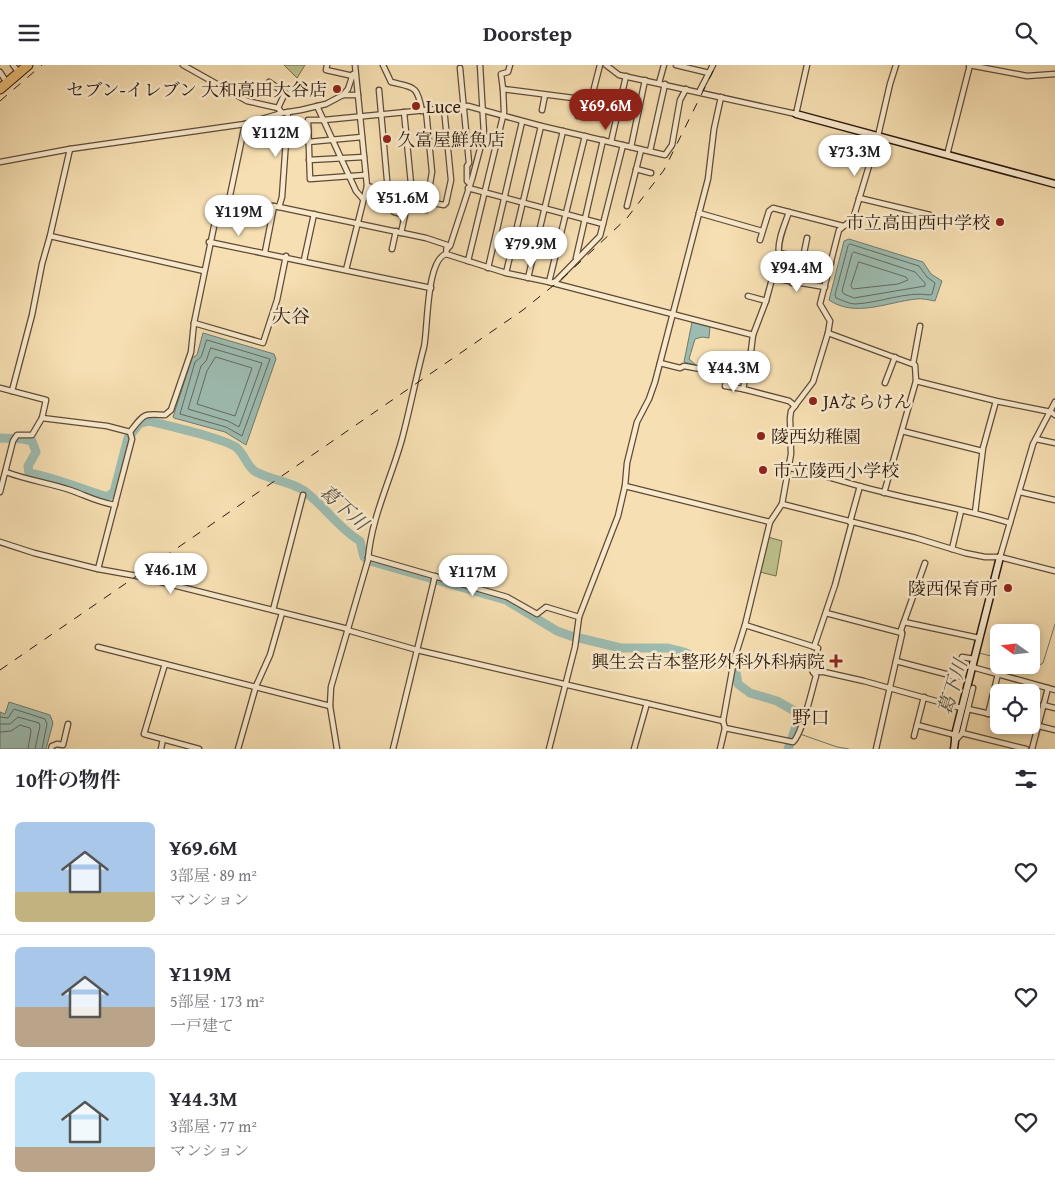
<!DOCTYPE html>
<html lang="ja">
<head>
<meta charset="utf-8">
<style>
	:root { --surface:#fff; --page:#f7f7f7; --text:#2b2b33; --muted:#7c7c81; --line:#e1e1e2; --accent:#8f2418 }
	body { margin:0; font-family:"Gentium Book Plus","Noto Serif JP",serif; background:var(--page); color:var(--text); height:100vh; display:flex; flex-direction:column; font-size:19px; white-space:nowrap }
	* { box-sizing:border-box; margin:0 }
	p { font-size:16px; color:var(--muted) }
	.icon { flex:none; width:28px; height:28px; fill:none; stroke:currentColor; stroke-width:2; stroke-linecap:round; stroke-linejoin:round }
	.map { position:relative; height:684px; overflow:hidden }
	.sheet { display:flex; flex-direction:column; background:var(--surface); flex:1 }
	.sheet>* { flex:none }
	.needle { width:32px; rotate:285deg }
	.tools { position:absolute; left:990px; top:559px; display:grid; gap:10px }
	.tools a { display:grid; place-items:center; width:50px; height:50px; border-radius:8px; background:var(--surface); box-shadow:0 2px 8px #0003; font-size:25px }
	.price { position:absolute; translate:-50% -42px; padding:0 11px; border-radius:18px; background:#fff; color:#222; font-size:16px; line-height:32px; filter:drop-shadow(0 1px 2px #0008) }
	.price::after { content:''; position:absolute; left:50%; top:30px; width:15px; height:11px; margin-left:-8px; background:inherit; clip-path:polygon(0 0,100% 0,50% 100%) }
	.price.active { background:var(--accent); color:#fff }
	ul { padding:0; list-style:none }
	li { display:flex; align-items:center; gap:15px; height:125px; padding:0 15px }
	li+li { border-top:1px solid var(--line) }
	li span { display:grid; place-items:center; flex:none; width:140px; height:100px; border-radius:8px; color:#555 }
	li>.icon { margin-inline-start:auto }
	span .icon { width:60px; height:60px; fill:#fffc; stroke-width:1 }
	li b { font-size:21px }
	h2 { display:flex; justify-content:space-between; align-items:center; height:60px; padding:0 15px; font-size:21px }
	header { display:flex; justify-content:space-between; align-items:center; height:65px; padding:0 15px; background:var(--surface); font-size:22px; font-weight:700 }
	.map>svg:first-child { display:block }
	.green { fill:#bdc18c; stroke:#746c4d }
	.water { fill:#9dbcb1; stroke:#6f7a70 }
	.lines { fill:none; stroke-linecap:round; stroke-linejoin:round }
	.shore { stroke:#646a60; stroke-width:1 }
	.stream { stroke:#6f7a70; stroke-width:1 }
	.river { stroke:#9dbcb1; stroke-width:9 }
	.street-casing { stroke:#5e4a37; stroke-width:7 }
	.secondary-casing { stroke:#2b180e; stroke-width:9 }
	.highway-casing { stroke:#2b180e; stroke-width:11 }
	.street { stroke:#f9eacd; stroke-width:4.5 }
	.secondary { stroke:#f9eacd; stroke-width:6 }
	.highway { stroke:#ebc079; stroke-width:9 }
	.rail { stroke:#2b180e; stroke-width:1; stroke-dasharray:9 9; stroke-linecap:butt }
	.poi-dot { fill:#8f2418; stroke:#f9eacd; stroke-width:2 }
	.labels { text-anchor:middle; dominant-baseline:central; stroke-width:5; stroke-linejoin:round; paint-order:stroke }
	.poi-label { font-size:18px; fill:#2b180e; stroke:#f9eacd; text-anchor:start }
	.neighbourhood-label { font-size:19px; fill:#2b180e; stroke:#f9eacd }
	.water-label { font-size:19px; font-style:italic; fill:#535147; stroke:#f9eacd }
</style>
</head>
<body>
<header><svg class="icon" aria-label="menu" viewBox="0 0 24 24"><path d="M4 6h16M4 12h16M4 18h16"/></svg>Doorstep<svg class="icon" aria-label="search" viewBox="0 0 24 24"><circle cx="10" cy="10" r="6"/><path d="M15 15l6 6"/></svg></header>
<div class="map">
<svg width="1055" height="684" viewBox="0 0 1055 684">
	<rect width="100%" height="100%" fill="#f6dfb2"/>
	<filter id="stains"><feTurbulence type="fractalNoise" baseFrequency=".004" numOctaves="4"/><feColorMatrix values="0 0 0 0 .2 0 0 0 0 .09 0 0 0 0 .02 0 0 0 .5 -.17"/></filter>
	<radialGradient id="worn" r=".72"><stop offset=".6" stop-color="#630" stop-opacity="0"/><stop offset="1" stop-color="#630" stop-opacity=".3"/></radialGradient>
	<g class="green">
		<polygon points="284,0 305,0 297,13"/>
		<polygon points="768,472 782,476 776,511 760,507"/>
	</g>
	<g class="water">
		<path d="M849 174 923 197 931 209 942 216 935 236C929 235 922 233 916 234 888 237 855 253 829 235L844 176Z"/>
		<polygon points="692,257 710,261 709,273 702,272 695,274 689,294 696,300 684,297"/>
		<polygon points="203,268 274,289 276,294 246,380 225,367 174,353 173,352 192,293 197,290"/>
		<polygon points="9,637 50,650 53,658 46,684 0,684 0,647 5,649"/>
	</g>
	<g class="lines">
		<g class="shore">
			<path d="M850 179 919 201 927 212 935 218 932 229 930 230C906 226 880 238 855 239 849 239 842 235 836 233L835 230 848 181Z"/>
			<polygon points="854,187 915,207 925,218 925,221 854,233 844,229 842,226 852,189"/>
			<polygon points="859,197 906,212 908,215 898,219 853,224 851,221"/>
			<polygon points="207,275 270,294 242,371 226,362 180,349 195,297 201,292"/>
			<polygon points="211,283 262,298 239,362 228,356 188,344 201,301 206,296"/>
			<polygon points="216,292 252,303 235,351 197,339 207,306"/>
			<polyline points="0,652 8,653 14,644 45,654 47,659 42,684"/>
			<polyline points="0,659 10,659 18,652 39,658 40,661 35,684"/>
			<polyline points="0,667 11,666 20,660 30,663 31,666 28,684"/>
		</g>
		<g class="stream">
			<polyline points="1026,600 1035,603 1043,598 1055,559"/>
			<polyline points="976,602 979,588 999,593"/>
			<polyline points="800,669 837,682 849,684"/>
		</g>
		<path class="river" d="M0 373 23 374 32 376 36 387 28 401 29 408C56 413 81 424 107 432L114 427 128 373 140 358 149 356C166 360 227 374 237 383 245 390 247 402 256 407 271 415 288 416 303 425 324 440 338 463 360 476L364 492 370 496 506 535 557 566 571 571 621 583H668L684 587 711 599 730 597 735 601 738 619 750 628 777 636 798 648 799 653 788 684"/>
		<defs>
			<g id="street">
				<polyline points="13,0 19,8"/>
				<polyline points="183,0 247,36 278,43 282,48"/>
				<polyline points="327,0 326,5 353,11"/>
				<path d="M383 0 391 17C415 23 417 20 422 46"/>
				<polyline points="606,0 619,10 796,49 807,0"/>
				<polyline points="676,0 709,8"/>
				<polyline points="969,0 1027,11 1055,9"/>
				<polyline points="460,3 469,98 467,101 467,116 469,118"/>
				<polyline points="0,7 7,18"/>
				<polyline points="269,17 285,28 278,43"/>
				<polyline points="659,18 664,0"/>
				<polyline points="503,24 501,9 508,7 510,0"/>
				<polyline points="379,25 388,126"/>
				<polyline points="699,27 713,0"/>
				<polyline points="343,30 348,24 353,9"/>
				<polyline points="591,35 600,0"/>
				<polyline points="317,41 356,126 363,134"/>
				<polyline points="426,45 432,107 427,137 444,140 446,138 451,115 444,43"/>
				<polyline points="542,45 545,30"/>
				<polyline points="578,51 582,34"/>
				<polyline points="308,77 362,72"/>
				<polyline points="611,77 626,11"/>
				<polyline points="631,82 645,15"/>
				<polyline points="650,86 665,19"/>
				<polyline points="947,90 970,0"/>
				<polyline points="309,95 364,92"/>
				<polyline points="0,97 70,84 245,59 282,48 301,45 326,39 343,30 358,30"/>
				<polyline points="636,104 651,108"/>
				<polyline points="365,110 310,114 308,55 324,55 468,41 541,61 665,90 672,80 680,35 686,24"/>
				<polyline points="367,121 410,132 412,129 404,47"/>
				<polyline points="468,123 603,159"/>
				<polyline points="859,133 930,150"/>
				<polyline points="229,135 245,59"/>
				<polyline points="627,141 641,85"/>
				<polyline points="279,142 282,132 288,47"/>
				<polyline points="426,145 427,137"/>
				<polyline points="394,147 405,150 401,168"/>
				<path d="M789 147C785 159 777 176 779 188L766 236 753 270 751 286 743 324 789 336 795 341"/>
				<polyline points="699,148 762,166"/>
				<polyline points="50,171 204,206"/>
				<polyline points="760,175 769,146 773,143 843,161"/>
				<polyline points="209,177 431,223"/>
				<polyline points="392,184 396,166"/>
				<polyline points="447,184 450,181 472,114 484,69 480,0"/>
				<polyline points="265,187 274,141"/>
				<polyline points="779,188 831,198"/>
				<polyline points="576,193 603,75"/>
				<polyline points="803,193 807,173"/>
				<polyline points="304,195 314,149"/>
				<polyline points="468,196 504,47 503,24 620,39"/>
				<polyline points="488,203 522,57"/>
				<polyline points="346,205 367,121 355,0"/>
				<polyline points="506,208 541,61"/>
				<polyline points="528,213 563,66"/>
				<polyline points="772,213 825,222"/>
				<polyline points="549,217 585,71"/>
				<polyline points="552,218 556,216 600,171 623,80"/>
				<polyline points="792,218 798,192"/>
				<polyline points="748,231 766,236"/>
				<polyline points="194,258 263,278 277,235 286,191"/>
				<polyline points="828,268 915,300 916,316 884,428"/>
				<polyline points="660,298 680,303 684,301 728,309 725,321 743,324"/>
				<polyline points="913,299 920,261"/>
				<polyline points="916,316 996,336 1051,347 1055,350"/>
				<polyline points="885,318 895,292"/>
				<polyline points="0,323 46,335 42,353 32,370 17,370 13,376 0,427"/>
				<polyline points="12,326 32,250 42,199 50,171 70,84"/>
				<polyline points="42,353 107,361 130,367"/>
				<polyline points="902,366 982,386"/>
				<polyline points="1036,374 1055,378"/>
				<path d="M789 403C821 408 851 420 883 427 925 438 969 445 1010 458"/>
				<path d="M6 407C27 415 49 418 70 425 87 431 97 437 115 440"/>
				<polyline points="625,421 770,457"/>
				<polyline points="1020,427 1055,435"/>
				<polyline points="782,439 916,473 965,488 985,492 1000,492 1055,506"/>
				<polyline points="975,448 983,383 996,336"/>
				<polyline points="850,457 860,421"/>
				<polyline points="0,477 34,488 98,504 137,511 348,564"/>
				<polyline points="952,484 961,446"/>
				<polyline points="368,492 507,532 537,549 546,542 579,552"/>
				<polyline points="1000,492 1033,379 1055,337"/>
				<path d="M98 504 132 374 130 367C144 349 143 348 165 350L171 345 191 287 194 258 217 147 221 141 229 135 279 142 426 173 447 180 446 189"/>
				<polyline points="273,545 303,430"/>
				<polyline points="826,548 902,568"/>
				<polyline points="904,557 979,573"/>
				<polyline points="347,565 417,585 723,656"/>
				<polyline points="98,582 330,641"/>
				<polyline points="814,582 835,520 852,457"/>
				<polyline points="896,596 957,612 962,592 974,594"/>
				<polyline points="165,599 144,669 199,684"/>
				<polyline points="972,602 1055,625"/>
				<polyline points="813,607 824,607 864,616 961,643"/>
				<polyline points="1043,640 1055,643"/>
				<polyline points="968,644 999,651"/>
				<polyline points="988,649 998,609"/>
				<polyline points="1031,659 1055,665"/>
				<polyline points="917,660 955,670"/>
				<path d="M725 663 793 677C802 670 812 624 816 611L812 605 818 583 745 560"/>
				<polyline points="962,668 1026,684"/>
				<polyline points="914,671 924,632"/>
				<polyline points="955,676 962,668 973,623"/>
				<polyline points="51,684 52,681 57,679 63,680 68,659"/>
				<polyline points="161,684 163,674"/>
				<polyline points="238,684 256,621 270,590 282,548"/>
				<path d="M337 684 330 641 331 622 368 495C371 453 391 414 402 374 410 344 416 312 424 282 428 264 426 195 446 189L506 208 549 217 753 270"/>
				<polyline points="393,684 435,511"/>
				<polyline points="549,684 575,582 579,552 618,451 625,421 627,398 637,357 649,334 655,317 708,114 714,64 721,32"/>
				<polyline points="634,684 647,638"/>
				<polyline points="720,684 725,663 723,656 734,595 745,560 770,457 782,439 791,389 790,353 791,346 813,317 828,268 830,256 820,239 839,165 853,154 878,71 890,19 896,0"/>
				<polyline points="876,684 902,569 901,565 925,498"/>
				<polyline points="1032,684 1048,623"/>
			</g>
			<g id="secondary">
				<polyline points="796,49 1055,119"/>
				<polyline points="954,684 955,676 955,670 1000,492"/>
			</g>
			<polyline id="highway" points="0,24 28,0"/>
		</defs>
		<use href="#street" class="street-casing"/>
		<use href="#secondary" class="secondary-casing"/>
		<use href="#highway" class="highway-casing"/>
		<use href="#street" class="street"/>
		<use href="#secondary" class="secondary"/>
		<use href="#highway" class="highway"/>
		<g class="rail">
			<polyline points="0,36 42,0"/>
			<polyline points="0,605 523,245 564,212 627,153 664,105 716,0"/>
		</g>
	</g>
	<g class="poi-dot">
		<circle cx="337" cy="24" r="5"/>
		<circle cx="416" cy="41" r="5"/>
		<circle cx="387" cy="74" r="5"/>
		<circle cx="1000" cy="157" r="5"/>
		<circle cx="813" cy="336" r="5"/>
		<circle cx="761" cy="371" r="5"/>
		<circle cx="763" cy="405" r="5"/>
		<circle cx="1008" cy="523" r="5"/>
		<path d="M833.5 588.5h5v5h5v5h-5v5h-5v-5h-5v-5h5z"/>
	</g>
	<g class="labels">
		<g class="poi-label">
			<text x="327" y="24" text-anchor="end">セブン-イレブン 大和高田大谷店</text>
			<text x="426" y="41">Luce</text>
			<text x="397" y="74">久富屋鮮魚店</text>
			<text x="990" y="157" text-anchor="end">市立高田西中学校</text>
			<text x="823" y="336">JAならけん</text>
			<text x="771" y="371">陵西幼稚園</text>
			<text x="773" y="405">市立陵西小学校</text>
			<text x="998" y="523" text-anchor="end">陵西保育所</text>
			<text x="825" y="596" text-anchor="end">興生会吉本整形外科外科病院</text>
		</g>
		<g class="neighbourhood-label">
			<text x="291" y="251">大谷</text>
			<text x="811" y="652">野口</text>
		</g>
		<g class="water-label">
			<text transform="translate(344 442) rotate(42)">葛下川</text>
			<text transform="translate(952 622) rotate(-73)">葛下川</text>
		</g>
	</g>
	<rect width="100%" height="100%" filter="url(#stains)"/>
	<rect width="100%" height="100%" fill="url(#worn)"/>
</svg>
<div class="tools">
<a><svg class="needle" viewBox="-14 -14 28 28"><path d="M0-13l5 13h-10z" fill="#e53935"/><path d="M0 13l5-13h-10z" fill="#7c7c81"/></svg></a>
<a><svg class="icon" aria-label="locate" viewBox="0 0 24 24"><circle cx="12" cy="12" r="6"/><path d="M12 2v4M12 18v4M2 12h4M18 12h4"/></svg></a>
</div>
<b class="price active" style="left:606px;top:66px">¥69.6M</b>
<b class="price" style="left:276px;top:93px">¥112M</b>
<b class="price" style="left:855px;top:112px">¥73.3M</b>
<b class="price" style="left:403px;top:158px">¥51.6M</b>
<b class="price" style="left:239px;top:172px">¥119M</b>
<b class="price" style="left:531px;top:204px">¥79.9M</b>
<b class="price" style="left:797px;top:228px">¥94.4M</b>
<b class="price" style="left:734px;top:328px">¥44.3M</b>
<b class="price" style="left:171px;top:530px">¥46.1M</b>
<b class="price" style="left:473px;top:532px">¥117M</b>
</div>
<section class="sheet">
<h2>10件の物件<svg class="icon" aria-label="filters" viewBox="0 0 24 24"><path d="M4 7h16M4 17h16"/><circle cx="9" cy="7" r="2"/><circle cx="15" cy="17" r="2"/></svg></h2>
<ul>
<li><span style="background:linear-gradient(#a9c7e8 70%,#c2b280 0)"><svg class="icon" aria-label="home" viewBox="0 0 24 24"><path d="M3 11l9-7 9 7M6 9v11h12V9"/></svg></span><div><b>¥69.6M</b><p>3部屋 · 89 m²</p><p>マンション</p></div><svg class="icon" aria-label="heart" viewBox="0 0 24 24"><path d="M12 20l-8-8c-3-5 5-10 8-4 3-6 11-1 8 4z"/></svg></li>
<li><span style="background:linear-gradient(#a9c7e8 60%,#b9a48a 0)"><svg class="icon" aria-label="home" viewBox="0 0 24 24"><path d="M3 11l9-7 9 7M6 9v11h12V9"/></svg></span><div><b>¥119M</b><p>5部屋 · 173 m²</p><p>一戸建て</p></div><svg class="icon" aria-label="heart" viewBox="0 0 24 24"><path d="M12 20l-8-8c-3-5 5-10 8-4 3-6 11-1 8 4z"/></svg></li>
<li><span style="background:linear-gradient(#bfe0f5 75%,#b9a48a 0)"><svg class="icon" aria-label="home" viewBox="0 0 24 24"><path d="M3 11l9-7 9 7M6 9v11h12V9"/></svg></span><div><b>¥44.3M</b><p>3部屋 · 77 m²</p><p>マンション</p></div><svg class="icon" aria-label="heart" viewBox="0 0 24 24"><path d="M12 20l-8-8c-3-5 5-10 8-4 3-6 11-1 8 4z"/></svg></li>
</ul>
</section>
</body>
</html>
